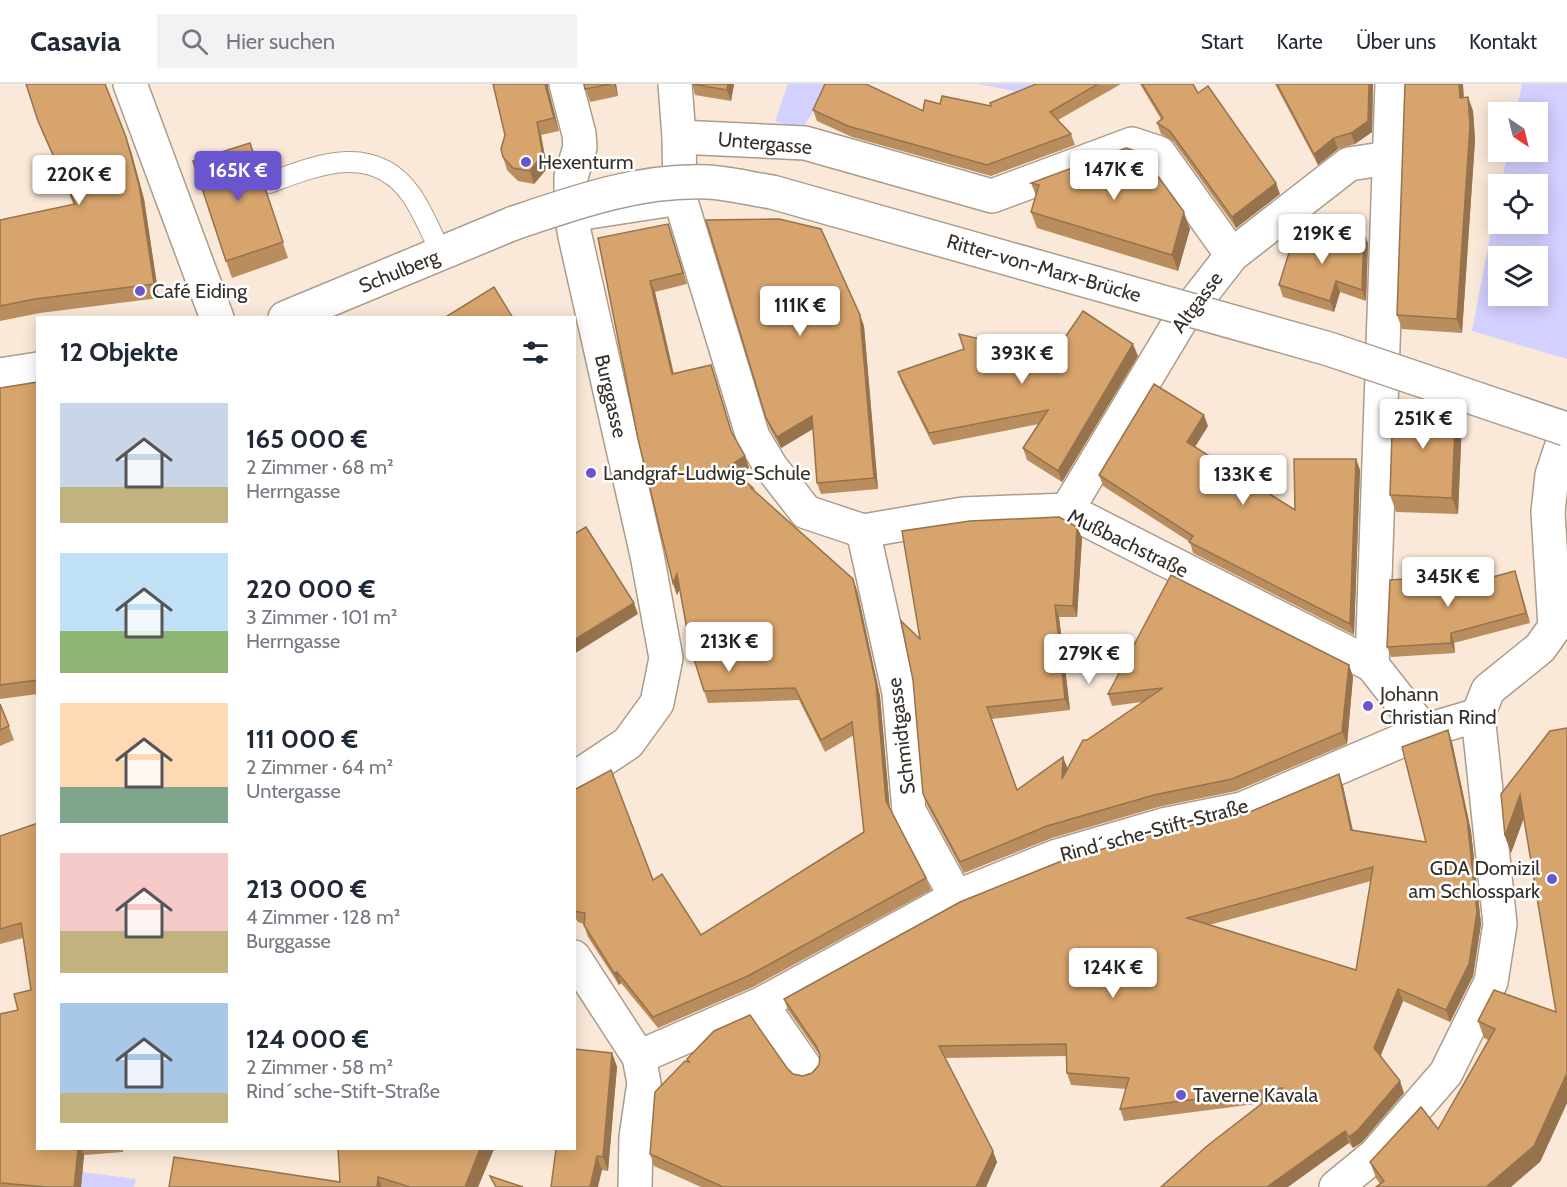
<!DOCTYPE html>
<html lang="de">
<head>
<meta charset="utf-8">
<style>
	:root { --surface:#fff; --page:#f2f2f3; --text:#1f2937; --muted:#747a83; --line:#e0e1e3; --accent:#6955ce }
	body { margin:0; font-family:Cabin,sans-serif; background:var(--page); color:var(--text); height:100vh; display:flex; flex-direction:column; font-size:22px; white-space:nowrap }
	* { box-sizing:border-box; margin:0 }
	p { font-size:20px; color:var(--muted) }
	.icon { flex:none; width:33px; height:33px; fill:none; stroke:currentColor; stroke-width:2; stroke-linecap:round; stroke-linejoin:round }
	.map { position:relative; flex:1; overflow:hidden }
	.details { position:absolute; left:36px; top:232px; width:540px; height:834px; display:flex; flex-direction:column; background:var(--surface); border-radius:0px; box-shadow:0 3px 15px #0003 }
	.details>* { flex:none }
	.needle { width:39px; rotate:145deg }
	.buttons { position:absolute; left:1488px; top:18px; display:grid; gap:12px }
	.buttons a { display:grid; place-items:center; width:60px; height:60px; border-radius:0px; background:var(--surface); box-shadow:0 3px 15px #0003; font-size:30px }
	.price { position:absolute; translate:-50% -51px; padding:0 14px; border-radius:6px; background:#fff; color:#222; font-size:20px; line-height:39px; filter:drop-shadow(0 2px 3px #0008) }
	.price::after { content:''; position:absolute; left:50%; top:36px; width:18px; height:14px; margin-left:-9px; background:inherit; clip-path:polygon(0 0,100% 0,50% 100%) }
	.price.selected { background:var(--accent); color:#fff }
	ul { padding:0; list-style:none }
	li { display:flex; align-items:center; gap:18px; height:150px; padding:0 24px }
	li span { display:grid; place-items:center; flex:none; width:168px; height:120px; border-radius:0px; color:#555 }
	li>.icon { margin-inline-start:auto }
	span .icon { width:72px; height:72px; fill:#fffc; stroke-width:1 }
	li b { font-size:26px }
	h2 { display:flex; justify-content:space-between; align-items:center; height:72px; padding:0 24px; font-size:26px }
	header { display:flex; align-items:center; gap:36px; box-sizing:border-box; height:84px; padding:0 30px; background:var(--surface); border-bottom:2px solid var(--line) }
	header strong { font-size:28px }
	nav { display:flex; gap:33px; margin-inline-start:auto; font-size:21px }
	.search { width:420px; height:54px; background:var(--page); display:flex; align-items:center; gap:15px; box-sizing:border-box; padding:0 21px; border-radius:0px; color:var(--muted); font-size:22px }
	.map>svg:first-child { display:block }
	.green { fill:#d2d1ff; fill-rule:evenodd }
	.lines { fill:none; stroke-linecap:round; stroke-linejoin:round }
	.service-casing { stroke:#ab9c8c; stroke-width:22 }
	.minor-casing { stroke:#ab9c8c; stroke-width:36 }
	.service { stroke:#fff; stroke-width:20 }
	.minor { stroke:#fff; stroke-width:33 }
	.minor-bridge-casing { stroke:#ab9c8c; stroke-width:36; stroke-linecap:butt }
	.minor-bridge { stroke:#fff; stroke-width:33 }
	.wall { fill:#b98d5e; fill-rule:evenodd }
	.shaded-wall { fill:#96734c }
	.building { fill:#d7a46d; stroke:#96734c; stroke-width:1.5; fill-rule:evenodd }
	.poi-dot { fill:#6955ce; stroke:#fff; stroke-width:2 }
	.labels { text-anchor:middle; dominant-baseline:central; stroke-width:5; stroke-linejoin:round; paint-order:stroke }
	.street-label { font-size:20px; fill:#363029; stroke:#fff }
	.poi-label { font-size:20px; fill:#363029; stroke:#fff; text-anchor:start }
</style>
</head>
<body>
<header>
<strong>Casavia</strong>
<div class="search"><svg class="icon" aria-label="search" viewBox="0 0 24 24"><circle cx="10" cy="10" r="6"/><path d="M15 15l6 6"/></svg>Hier suchen</div>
<nav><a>Start</a><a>Karte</a><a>Über uns</a><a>Kontakt</a></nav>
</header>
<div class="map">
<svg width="1567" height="1103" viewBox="0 0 1567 1103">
	<rect width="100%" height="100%" fill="#fae9d8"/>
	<g class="green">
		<polygon points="788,0 829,0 802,46 775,37"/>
		<polygon points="977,0 1033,0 1020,8"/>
		<path d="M1522 0H1567V275L1472 247 1498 111V140H1538V100H1501L1508 68H1538V28H1516ZM1538 172V212H1498V172Z"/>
		<polygon points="82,1088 136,1095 134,1103 80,1103"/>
	</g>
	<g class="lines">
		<defs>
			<path id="service" d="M269 99C319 80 375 58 412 112 424 130 432 151 442 170"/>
			<g id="minor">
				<polyline points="130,0 217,234"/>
				<polyline points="566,0 579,50 580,63 571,93 571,130 575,152 647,471 666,574 657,619 628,659 574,695"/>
				<polyline points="675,0 679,53 680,114 753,353 771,383 806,428 863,447 963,430 1067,426 1372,581 1424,647"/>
				<polyline points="679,53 805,59 992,112 1132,60 1159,69 1232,171"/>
				<polyline points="589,128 680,114"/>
				<polyline points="285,234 514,139"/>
				<polyline points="0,291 38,285"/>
				<polyline points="1067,426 1179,239 1232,171 1349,80 1389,74"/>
				<polyline points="863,447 899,609 909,727 956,813"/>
				<polyline points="1372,581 1392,0"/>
				<polyline points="574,873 639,973 644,999 636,1053 635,1103"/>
				<polyline points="761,920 806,985"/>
				<polyline points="639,973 761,920 956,813 1057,772 1163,741 1242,725 1424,647 1478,631 1488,606 1540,564 1555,543 1548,428 1552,391 1567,346"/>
				<polyline points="1336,1103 1375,1071 1446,989 1491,898 1500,840 1478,631"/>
			</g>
		</defs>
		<use href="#service" class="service-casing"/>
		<use href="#minor" class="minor-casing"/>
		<use href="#service" class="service"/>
		<use href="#minor" class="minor"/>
		<defs>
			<path id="minor-bridge" d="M514 139C576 118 641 95 708 98 729 99 751 105 772 108L1329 265 1566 345"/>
		</defs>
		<use href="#minor-bridge" class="minor-bridge-casing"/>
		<use href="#minor-bridge" class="minor-bridge"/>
	</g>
	<g class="wall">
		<polygon points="493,0 548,0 548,4 559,47 541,51 546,78 545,87 534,100 518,97 507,86 503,73 505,51"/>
		<polygon points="584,0 616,0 618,12 590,18"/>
		<polygon points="692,0 734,0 731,17 695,11"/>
		<polygon points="1036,0 1121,0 1058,36 1071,50 1075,61 991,92 852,53 817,37 813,26 923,27 940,20 991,22 990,19"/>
		<polygon points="1140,0 1193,0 1198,9 1280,110 1236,144 1174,58 1161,50 1157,39 1161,35"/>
		<polygon points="1275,0 1373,0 1372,48 1355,60 1338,65 1318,81"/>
		<polygon points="1468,13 1473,27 1475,56 1462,249 1402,245 1397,231 1464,14"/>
		<polygon points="38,37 131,67 144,115 159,214 40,229 0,237 0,136 74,121 43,50"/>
		<polygon points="1126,64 1190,145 1178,187 1037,144 1031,128 1036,112 1031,99"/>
		<polygon points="261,91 260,93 262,95 267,111 288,174 232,194 226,177"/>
		<polygon points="672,152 687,200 655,208 674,290 715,293 732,350 745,372 749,384 739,390 753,404 755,407 857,506 880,612 890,725 926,794 931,806 753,903 658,944 621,899 619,901 588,853 584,840 578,838 574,832 574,706 701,851 864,748 854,651 825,668 799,616 708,619 704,607 680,505 677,511 673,499 598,154"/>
		<polygon points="1368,159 1366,217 1340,208 1334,228 1283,213 1279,201 1326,171"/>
		<polygon points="860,231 864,242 878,405 821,410 817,399 813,345 781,364 770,345 766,334"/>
		<polygon points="1013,263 1055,268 1138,272 1062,398 1027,376 1023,364 1039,340 933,361 902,299 898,288"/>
		<polygon points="38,298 38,610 0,615 0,304"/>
		<polygon points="1456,321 1462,337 1458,430 1396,428 1390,411"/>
		<polygon points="1208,342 1195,363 1295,426 1356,375 1360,386 1354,551 1193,469 1190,458 1103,402 1099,391"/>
		<polygon points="1077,443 1082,454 1077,533 1059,533 1070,626 991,635 1017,706 1068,685 1087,656 1142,618 1112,622 1108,610 1349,581 1353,593 1347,660 1236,707 1158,723 1052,754 964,789 927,721 923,710 920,555"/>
		<polygon points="1515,487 1530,539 1454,559 1455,569 1391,573 1387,563 1451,502 1451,504"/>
		<polygon points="0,620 14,656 0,662"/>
		<polygon points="1567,644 1567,1019 1540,1078 1380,1100 1376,1094 1370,1078 1438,1045 1488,956 1484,954 1478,937 1556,928 1524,734 1511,769 1505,752"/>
		<path d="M1452 658 1471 747 1481 840 1473 892 1450 938 1403 917 1380 972 1404 1009 1362 1058 1353 1064 1349 1059 1263 1019 1124 1037 1120 1025 1126 1005 1071 1001 1067 989V972L945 974 997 1078 986 1103H701L654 1082 650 1070 688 978 687 975 787 984 793 990 803 992 812 989 819 981 820 972 788 926 784 915 1245 730 1343 702 1353 746 1426 758ZM1371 797 1356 886 1209 841Z"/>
		<polygon points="38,739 38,1065 123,1065 123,1068 84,1071 81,1103 0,1103 0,930 18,926 31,906 23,854 0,860 0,752"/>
		<polygon points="612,969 617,983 608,1087 602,1086 551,1103"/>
		<polygon points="494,1065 478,1103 169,1103 340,1098"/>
	</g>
	<g class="shaded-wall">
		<polygon points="545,0 548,0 548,4 559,47 554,34"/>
		<polygon points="614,0 616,0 618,12"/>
		<polygon points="728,0 734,0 731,17 727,6"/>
		<polygon points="1369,0 1373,0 1372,48 1355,60 1351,49"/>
		<polygon points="1459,0 1463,0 1465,28 1460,14"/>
		<polygon points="1468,13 1473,27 1475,56 1462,249 1457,235"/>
		<polygon points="537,38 541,51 546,78 545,87 534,100 530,87"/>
		<polygon points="126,53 131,67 144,115 159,214 154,200"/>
		<polygon points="1334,54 1338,65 1318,81 1314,70"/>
		<polygon points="250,59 261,91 258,103 252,87"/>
		<polygon points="1276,99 1280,110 1236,144 1232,133"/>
		<polygon points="1184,128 1190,145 1178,187 1172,171"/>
		<polygon points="668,140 672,152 687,200 683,189"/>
		<polygon points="1364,148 1368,159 1366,217 1362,206"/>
		<polygon points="650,197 655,208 676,302 672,290"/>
		<polygon points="1336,197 1340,208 1334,228 1330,217"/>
		<polygon points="860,231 864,242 878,405 874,394"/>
		<polygon points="1133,260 1138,272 1062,398 1058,387"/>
		<polygon points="711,281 715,293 735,359 731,347"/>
		<polygon points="1456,321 1462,337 1458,430 1452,414"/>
		<polygon points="1204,331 1208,342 1191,369 1187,358"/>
		<polygon points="812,332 816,343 781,364 777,353"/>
		<polygon points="745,372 749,384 734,393 729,382"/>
		<polygon points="1356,375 1360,386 1354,551 1350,540"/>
		<polygon points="1077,443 1082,454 1077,533 1073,522"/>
		<polygon points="1515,487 1518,497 1530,539 1526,529"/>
		<polygon points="677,490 681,502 677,511 673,499"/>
		<polygon points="1447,492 1451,502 1452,515 1448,505"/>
		<polygon points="853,495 857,506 880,612 890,729 886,717"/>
		<polygon points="634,519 638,530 574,570 574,556"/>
		<polygon points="1055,521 1059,533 1070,626 1065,615"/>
		<polygon points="1451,549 1454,559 1455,569 1451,559"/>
		<polygon points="1349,581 1353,593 1347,660 1342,648"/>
		<polygon points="1448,646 1452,658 1471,747 1481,840 1473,892 1450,938 1446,926"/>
		<polygon points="1063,673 1068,685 1062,695"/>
		<polygon points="1339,690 1343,702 1355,758 1351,746"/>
		<polygon points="1520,711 1526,728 1511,769 1505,752"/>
		<polygon points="617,888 621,899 619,901 614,889"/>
		<polygon points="1398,905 1403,917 1379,976 1374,964"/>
		<polygon points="612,969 617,983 608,1087 603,1073"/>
		<polygon points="1567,989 1567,1019 1540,1078 1511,1103 1486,1103"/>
		<polygon points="1400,997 1404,1009 1362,1058 1353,1064 1349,1053"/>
		<polygon points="1345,1047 1349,1059 1288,1103 1267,1103"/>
		<polygon points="78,1065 82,1065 84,1071 81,1103 74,1103"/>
		<polygon points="480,1065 494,1065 478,1103 465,1103"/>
		<polygon points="993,1067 997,1078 986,1103 976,1103"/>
		<polygon points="597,1072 602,1086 598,1103 590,1103"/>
		<polygon points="378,1093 382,1103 377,1103"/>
	</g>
	<g class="building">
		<polygon points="26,0 105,0 126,53 139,101 154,200 35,215 0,222 0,136 75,120 38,37"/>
		<polygon points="493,0 545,0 554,34 537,38 542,66 540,74 530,87 513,84 503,73 501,65 505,51"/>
		<polygon points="584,0 611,0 585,5"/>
		<polygon points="692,0 728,0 727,6"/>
		<polygon points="825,0 866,0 923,27 925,16 940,20 942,12 991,22 990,19 1036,0 1098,0 1050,28 1071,50 987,81 848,42 813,26"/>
		<polygon points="1142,0 1193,0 1198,9 1208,2 1276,99 1232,133 1170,47 1157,39 1163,34"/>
		<polygon points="1277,0 1369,0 1368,37 1351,49 1334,54 1314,70"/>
		<polygon points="1405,0 1459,0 1460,14 1468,13 1470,42 1457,235 1397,231"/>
		<polygon points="250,59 255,74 252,87 262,95 283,158 226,177 193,77"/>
		<polygon points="1126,64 1141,69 1184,128 1172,171 1031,128 1039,101 1031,99"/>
		<polygon points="1300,133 1326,171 1364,148 1362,206 1336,197 1330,217 1279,201"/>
		<polygon points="779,135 821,145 860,231 874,394 817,399 812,332 777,353 766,334 706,136"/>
		<polygon points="668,140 683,189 650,197 672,290 711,281 731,347 745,372 729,382 753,404 751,404 853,495 876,600 886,717 926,794 748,892 653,933 617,888 614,889 584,841 585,829 574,827 574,706 611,686 653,796 662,790 701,851 864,748 852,638 821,656 795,604 704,607 690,562 677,490 673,499 638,355 598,154"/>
		<polygon points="494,203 513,234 444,234"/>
		<polygon points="1083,227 1133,260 1058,387 1023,364 1048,326 929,349 898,288 964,265 959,250 1013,263 1016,254 1055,268"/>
		<polygon points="38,298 38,596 0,601 0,304"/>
		<polygon points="1154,300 1204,331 1187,358 1295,426 1294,375 1356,375 1350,540 1189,458 1193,452 1099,391"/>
		<polygon points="1393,319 1456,321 1452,414 1390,411"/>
		<polygon points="1059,433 1077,443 1073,522 1055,521 1065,615 987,623 1017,706 1063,673 1062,695 1083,656 1087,656 1163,604 1108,610 1171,491 1349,581 1342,648 1232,695 1154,711 1047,742 960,778 923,710 913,596 901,537 920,555 902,447 970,437"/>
		<polygon points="586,443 634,519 574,556 574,450"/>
		<polygon points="1515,487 1526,529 1451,549 1451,559 1387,563 1390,496 1447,492 1448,505"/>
		<polygon points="0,620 9,642 0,646"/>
		<polygon points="1567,644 1567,989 1534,1062 1486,1103 1376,1103 1384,1097 1370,1078 1421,1023 1438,1045 1495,945 1478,937 1494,906 1556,928 1520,711 1505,752 1501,710 1550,647"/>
		<path d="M1448 646 1467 735 1477 828 1469 880 1446 926 1398 905 1374 964 1400 997 1358 1046 1349 1053 1345 1047 1267 1103H1161L1207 1062 1282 1004 1120 1025 1129 994 1067 989 1066 960 939 962 993 1067 976 1103H723L650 1070 655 1008 685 977 689 978 687 975 714 947 750 931 787 984 793 990 803 992 812 989 819 981 820 971 817 963 784 915 960 818 1059 778 1163 747 1245 730 1339 690 1351 746 1426 758 1402 663ZM1373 783 1356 886 1187 834Z"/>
		<polygon points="38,739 38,1065 78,1065 74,1103 47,1103 0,1099 0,930 18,926 14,910 31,906 21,839 0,845 0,752"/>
		<polygon points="574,965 612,969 603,1073 597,1072 590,1103 551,1103 556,1065 574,1065"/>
		<polygon points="338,1065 480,1065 465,1103 410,1103 378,1093 377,1103 169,1103 174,1073 340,1098"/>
		<polygon points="490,1092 523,1103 496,1103"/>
	</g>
	<g class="poi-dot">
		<circle cx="526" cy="78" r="6"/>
		<circle cx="140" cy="207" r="6"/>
		<circle cx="591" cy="389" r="6"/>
		<circle cx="1368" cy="622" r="6"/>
		<circle cx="1552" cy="795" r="6"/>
		<circle cx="1181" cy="1011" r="6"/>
	</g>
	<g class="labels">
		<g class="street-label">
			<text transform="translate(765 59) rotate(5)">Untergasse</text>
			<text transform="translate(1044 184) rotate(16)">Ritter-von-Marx-Brücke</text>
			<text transform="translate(399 187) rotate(-22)">Schulberg</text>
			<text transform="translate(1197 218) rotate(-53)">Altgasse</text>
			<text transform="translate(611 312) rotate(77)">Burggasse</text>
			<text transform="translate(1128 459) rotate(26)">Mußbachstraße</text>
			<text transform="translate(901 652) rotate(-97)">Schmidtgasse</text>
			<text transform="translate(1154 746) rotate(-15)">Rind´sche-Stift-Straße</text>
		</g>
		<g class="poi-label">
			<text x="538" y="78">Hexenturm</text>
			<text x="152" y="207">Café Eiding</text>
			<text x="603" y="389">Landgraf-Ludwig-Schule</text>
			<text x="1380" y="610">Johann<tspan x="1380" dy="23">Christian Rind</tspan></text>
			<text x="1540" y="784" text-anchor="end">GDA Domizil<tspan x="1540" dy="23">am Schlosspark</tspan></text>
			<text x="1193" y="1011">Taverne Kavala</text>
		</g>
	</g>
</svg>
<div class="buttons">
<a><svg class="needle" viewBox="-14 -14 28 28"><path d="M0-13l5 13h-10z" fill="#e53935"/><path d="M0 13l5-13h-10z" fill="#747a83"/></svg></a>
<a><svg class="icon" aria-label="locate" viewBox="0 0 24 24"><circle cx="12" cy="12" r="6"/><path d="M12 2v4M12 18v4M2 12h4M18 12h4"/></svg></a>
<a><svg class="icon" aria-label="layers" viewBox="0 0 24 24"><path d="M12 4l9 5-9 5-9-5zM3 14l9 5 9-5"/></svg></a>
</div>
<b class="price" style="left:1114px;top:117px">147K €</b>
<b class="price selected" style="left:238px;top:118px">165K €</b>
<b class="price" style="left:79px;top:122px">220K €</b>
<b class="price" style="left:1322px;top:181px">219K €</b>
<b class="price" style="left:800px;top:253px">111K €</b>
<b class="price" style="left:1022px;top:301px">393K €</b>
<b class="price" style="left:1423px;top:366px">251K €</b>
<b class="price" style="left:1243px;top:422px">133K €</b>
<b class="price" style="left:1448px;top:524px">345K €</b>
<b class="price" style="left:729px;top:589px">213K €</b>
<b class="price" style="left:1089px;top:601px">279K €</b>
<b class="price" style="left:1113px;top:915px">124K €</b>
<section class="details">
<h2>12 Objekte<svg class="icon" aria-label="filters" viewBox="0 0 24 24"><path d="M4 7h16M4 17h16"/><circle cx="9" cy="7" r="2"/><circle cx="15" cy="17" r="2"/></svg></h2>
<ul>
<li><span style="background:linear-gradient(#c9d6e8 70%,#c2b280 0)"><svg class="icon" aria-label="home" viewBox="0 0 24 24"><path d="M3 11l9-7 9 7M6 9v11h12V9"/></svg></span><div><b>165 000 €</b><p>2 Zimmer · 68 m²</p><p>Herrngasse</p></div></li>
<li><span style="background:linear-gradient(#bfe0f5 65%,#8fb573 0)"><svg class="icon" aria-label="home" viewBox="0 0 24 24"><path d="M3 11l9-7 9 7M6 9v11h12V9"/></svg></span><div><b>220 000 €</b><p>3 Zimmer · 101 m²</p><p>Herrngasse</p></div></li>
<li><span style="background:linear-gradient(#ffd9b3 70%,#7fa58c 0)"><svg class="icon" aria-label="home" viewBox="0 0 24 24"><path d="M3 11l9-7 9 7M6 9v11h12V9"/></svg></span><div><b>111 000 €</b><p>2 Zimmer · 64 m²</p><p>Untergasse</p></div></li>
<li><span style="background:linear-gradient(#f6c9c9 65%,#c2b280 0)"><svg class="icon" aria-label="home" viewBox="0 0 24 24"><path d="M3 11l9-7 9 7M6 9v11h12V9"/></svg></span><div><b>213 000 €</b><p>4 Zimmer · 128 m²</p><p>Burggasse</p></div></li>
<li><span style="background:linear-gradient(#a9c7e8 75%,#c2b280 0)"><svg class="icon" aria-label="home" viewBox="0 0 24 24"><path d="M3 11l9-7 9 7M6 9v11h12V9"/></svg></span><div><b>124 000 €</b><p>2 Zimmer · 58 m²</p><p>Rind´sche-Stift-Straße</p></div></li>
</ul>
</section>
</div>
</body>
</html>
